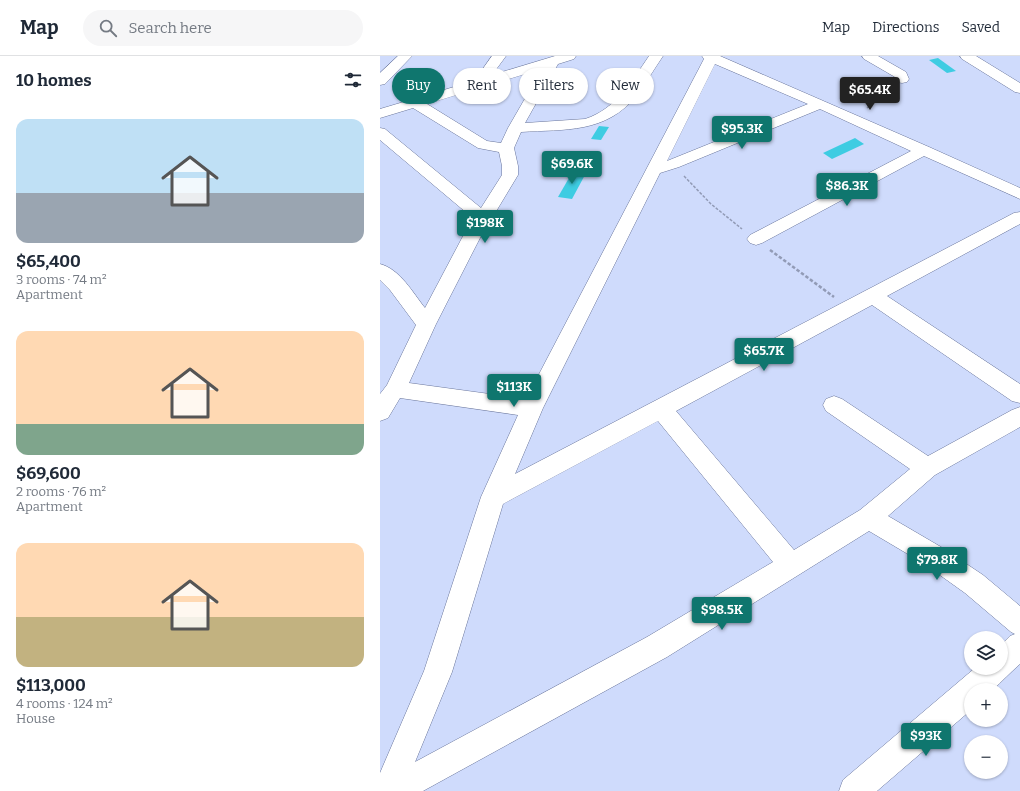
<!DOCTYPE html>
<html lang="en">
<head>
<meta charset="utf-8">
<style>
	:root { --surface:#fff; --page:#f6f6f7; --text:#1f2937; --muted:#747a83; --line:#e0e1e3; --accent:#0f766e }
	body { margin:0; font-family:Bitter,serif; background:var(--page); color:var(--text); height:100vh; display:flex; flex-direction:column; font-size:15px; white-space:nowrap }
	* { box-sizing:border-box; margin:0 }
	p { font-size:13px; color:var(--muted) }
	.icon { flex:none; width:22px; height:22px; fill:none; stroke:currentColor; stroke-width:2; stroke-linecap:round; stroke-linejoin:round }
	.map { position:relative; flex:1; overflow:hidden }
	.panel { display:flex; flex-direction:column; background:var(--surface); width:380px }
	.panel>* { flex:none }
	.guide { position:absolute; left:12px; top:12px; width:380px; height:36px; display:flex; gap:8px }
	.tools { position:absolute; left:584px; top:575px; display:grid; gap:8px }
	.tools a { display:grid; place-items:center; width:44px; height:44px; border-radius:50%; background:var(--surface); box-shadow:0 1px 3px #0004; font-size:20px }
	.price { position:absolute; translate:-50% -34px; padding:0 9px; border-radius:4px; background:var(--accent); color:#fff; font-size:13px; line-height:26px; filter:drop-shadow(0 1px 2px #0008) }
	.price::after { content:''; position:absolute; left:50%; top:24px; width:12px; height:9px; margin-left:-6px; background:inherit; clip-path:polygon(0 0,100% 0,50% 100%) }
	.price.selected { background:#222; color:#fff }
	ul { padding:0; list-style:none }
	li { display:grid; align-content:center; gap:8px; height:212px; padding:0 16px }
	li span { display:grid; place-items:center; height:124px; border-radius:12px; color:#555 }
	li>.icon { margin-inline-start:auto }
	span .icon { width:72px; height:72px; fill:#fffc; stroke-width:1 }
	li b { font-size:17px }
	h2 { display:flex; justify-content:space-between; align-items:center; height:48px; padding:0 16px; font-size:17px }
	.pill { padding:0 14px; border-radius:18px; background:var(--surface); box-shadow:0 1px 3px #0004; font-size:14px; line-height:36px }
	.pill.selected { background:var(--accent); color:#fff }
	header { display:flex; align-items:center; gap:24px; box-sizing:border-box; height:56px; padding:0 20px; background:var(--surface); border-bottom:1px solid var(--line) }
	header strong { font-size:19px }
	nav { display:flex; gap:22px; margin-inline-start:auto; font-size:14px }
	.search { width:280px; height:36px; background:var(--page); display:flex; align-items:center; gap:10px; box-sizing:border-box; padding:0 14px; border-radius:22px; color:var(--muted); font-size:15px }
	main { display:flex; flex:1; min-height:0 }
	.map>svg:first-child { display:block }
	.building { fill:#3ecce2 }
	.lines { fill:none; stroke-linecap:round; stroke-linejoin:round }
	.minor-casing { stroke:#69759b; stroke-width:1 }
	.path-far1 { stroke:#929bb6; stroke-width:1.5; stroke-dasharray:3 1.5; stroke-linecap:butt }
	.path { stroke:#929bb6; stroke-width:2.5; stroke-dasharray:3.5 2; stroke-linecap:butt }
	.minor { fill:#fff; fill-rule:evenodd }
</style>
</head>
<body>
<header>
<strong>Map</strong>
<div class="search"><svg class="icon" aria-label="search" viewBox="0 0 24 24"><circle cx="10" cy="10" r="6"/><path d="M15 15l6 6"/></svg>Search here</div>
<nav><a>Map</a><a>Directions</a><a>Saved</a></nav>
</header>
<main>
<section class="panel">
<h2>10 homes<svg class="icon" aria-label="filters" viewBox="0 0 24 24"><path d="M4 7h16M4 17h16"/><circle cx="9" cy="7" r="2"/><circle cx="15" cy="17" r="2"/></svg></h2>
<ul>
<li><span style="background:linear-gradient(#bfe0f5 60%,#9aa5b1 0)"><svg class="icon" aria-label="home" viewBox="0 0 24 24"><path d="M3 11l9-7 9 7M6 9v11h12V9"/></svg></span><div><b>$65,400</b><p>3 rooms · 74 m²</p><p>Apartment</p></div></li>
<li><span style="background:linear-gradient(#ffd9b3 75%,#7fa58c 0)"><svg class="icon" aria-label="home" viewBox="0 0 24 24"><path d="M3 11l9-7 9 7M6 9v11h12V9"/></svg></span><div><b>$69,600</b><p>2 rooms · 76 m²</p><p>Apartment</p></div></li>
<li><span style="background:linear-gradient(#ffd9b3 60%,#c2b280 0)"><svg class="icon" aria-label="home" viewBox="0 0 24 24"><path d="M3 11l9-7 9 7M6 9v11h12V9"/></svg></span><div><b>$113,000</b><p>4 rooms · 124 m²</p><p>House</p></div></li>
</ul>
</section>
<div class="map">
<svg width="640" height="735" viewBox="0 0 640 735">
	<rect width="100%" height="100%" fill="#cfdbfc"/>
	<g class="building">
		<polygon points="558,2 576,15 567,17 549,4"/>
		<polygon points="219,70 229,71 221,84 211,83"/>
		<polygon points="475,82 484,88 452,103 443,97"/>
		<polygon points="193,115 206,117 192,143 178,141"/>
	</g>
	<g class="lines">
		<defs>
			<g id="minor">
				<polygon points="18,0 32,0 5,28 0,29 0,17"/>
				<path d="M112 0H126L112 19 175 0H196L194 3 178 8 145 67 205 63C236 53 252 25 269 0H283C274 13 266 27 257 39 226 78 185 73 141 76L134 92 138 110V119L100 182 56 268 29 327 146 343 324 3 322 0H340L549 91 640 132V143L544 100 382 187 376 189 370 187 367 183 370 179 531 95 440 53 299 111 280 117 163 352 135 418 634 157 640 156V168L507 240 640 328V347L632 345 492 249 296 355 414 494 480 454 530 413 446 355 443 349 446 343 454 340 462 343 548 400 632 354 640 351V371L555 419 508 460 561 491 603 519 640 550V608C630 617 622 625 613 634H591V654L497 735H459L463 724 595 612H621V589L630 580 635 578 631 576 585 537 543 507 489 475 287 601 43 735H0V717L44 615 101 441 138 359 20 342 8 362 0 365V338L7 329 36 269 10 234 0 224V208C20 213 33 237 45 252L82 182 94 163 0 84V72L5 73 101 152 122 119V110L119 96 98 92 33 52 0 62V53L94 25ZM335 8 428 48 287 105ZM162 13 128 72 121 87 107 85 47 48ZM278 365 393 506 267 581 35 706 72 616 123 448Z"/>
				<polygon points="482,0 498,0 526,16 529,23 527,26 522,27 517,26 515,21 484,3"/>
				<polygon points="580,0 596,0 640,27 640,37 635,36 582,3"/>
			</g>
		</defs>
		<use href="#minor" class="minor-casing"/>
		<g class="path-far1">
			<polyline points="487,52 512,31"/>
			<polyline points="304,120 331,148 362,173"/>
		</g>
		<polyline class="path" points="390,194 454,241"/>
		<use href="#minor" class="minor"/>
	</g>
</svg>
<div class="tools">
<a><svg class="icon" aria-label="layers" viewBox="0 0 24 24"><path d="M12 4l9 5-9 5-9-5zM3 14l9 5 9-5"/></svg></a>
<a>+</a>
<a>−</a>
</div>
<b class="price selected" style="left:490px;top:55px">$65.4K</b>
<b class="price" style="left:362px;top:94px">$95.3K</b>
<b class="price" style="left:192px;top:129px">$69.6K</b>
<b class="price" style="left:467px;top:151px">$86.3K</b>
<b class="price" style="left:105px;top:188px">$198K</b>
<b class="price" style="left:384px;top:316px">$65.7K</b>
<b class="price" style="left:134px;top:352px">$113K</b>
<b class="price" style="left:557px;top:525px">$79.8K</b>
<b class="price" style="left:342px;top:575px">$98.5K</b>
<b class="price" style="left:546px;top:701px">$93K</b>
<div class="guide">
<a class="pill selected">Buy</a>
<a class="pill">Rent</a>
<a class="pill">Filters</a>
<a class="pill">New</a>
</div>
</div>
</main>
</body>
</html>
